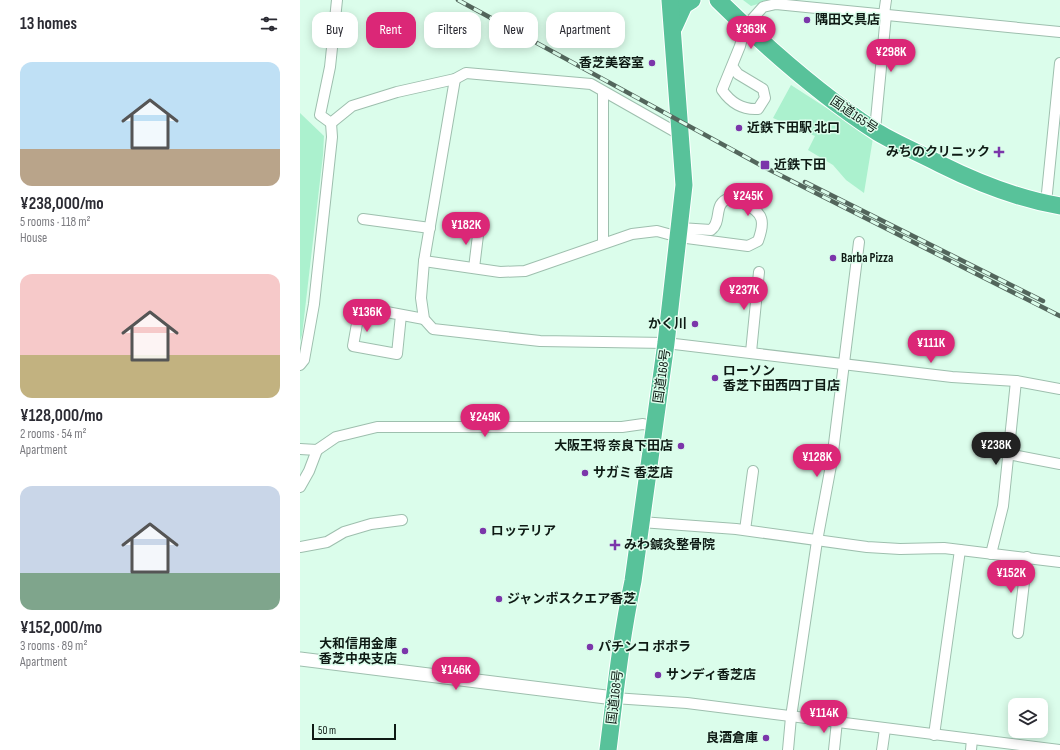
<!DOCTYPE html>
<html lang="en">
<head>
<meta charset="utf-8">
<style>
	:root { --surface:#fff; --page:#f2f2f3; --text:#2b2b33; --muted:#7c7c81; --accent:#db2777 }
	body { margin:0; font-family:"Sofia Sans Condensed","Noto Sans JP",sans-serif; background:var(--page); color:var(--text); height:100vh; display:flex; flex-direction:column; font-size:15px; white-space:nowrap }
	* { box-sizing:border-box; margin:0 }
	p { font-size:13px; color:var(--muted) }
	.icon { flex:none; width:22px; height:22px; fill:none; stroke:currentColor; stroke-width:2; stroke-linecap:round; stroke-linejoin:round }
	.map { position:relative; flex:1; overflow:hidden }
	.drawer { display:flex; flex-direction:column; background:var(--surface); width:300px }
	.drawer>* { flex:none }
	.hud { position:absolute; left:12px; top:12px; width:380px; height:36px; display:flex; gap:8px }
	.tools { position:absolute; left:708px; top:698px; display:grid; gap:8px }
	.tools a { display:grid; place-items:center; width:40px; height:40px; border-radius:8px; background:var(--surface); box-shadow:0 2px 10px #0003; font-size:20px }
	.scale { position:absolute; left:12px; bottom:10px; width:84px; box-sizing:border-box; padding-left:4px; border:2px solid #0e1a14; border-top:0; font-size:11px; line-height:14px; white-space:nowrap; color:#0e1a14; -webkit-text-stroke:3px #dbfdeb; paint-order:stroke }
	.price { position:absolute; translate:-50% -34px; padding:0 9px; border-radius:14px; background:var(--accent); color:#fff; font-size:13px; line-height:26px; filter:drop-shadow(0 1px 2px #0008) }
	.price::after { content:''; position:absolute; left:50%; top:24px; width:12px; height:9px; margin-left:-6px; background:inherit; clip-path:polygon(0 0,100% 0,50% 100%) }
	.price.active { background:#222; color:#fff }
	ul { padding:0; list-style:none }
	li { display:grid; align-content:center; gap:8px; height:212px; padding:0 20px }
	li span { display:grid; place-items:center; height:124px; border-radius:12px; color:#555 }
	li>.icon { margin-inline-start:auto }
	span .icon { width:72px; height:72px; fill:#fffc; stroke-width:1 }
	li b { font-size:17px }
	h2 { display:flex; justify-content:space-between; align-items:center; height:48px; padding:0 20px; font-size:17px }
	.tag { padding:0 14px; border-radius:12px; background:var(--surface); box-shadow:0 2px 10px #0003; font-size:14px; line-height:36px }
	.tag.active { background:var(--accent); color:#fff }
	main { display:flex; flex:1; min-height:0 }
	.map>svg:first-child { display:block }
	.green { fill:#abf1ce }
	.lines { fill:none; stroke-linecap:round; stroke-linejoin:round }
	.minor-casing { stroke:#9ebfae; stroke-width:12 }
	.tertiary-casing { stroke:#9ebfae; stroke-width:15 }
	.trunk-casing { stroke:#fff; stroke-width:19 }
	.minor { stroke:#fff; stroke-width:10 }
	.tertiary { stroke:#fff; stroke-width:13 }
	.trunk { stroke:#58c29a; stroke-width:17 }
	.rail-casing { stroke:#53665c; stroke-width:4.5 }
	.rail { stroke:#dbfdeb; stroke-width:3; stroke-dasharray:9; stroke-linecap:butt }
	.poi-dot { fill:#7b36aa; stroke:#dbfdeb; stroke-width:1.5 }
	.labels { text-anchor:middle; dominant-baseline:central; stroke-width:3; stroke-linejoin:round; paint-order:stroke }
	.poi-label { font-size:13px; font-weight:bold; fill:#0e1a14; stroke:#dbfdeb; text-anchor:start }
	.street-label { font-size:13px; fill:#0e1a14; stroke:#dbfdeb }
</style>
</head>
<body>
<main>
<section class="drawer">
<h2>13 homes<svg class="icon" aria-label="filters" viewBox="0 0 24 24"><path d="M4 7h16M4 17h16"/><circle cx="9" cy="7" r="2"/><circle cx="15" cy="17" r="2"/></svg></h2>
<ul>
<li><span style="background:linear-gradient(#bfe0f5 70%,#b9a48a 0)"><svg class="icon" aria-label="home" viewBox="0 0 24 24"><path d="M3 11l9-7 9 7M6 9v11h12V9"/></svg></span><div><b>¥238,000/mo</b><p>5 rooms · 118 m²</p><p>House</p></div></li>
<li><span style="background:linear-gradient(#f6c9c9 65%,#c2b280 0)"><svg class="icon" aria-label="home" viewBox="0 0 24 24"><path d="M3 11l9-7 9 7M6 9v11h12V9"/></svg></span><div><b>¥128,000/mo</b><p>2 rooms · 54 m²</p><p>Apartment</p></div></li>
<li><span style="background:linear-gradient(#c9d6e8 70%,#7fa58c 0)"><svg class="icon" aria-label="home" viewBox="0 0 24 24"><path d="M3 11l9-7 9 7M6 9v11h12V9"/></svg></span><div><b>¥152,000/mo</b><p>3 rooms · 89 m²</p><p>Apartment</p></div></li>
</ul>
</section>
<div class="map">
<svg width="760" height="750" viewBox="0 0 760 750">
	<rect width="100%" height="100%" fill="#dbfdeb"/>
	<g class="green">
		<polygon points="443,0 466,0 465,2 451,6"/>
		<polygon points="491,85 573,138 564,193 546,180 533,165 508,150 515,136 473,118"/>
		<polygon points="0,113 24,136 23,155 2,335 0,341"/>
	</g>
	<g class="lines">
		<defs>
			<g id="minor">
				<polyline points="37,0 30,67 20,115 31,123 52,106 97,92 155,79 166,73 291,84 379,134"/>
				<polyline points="584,14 586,0"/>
				<path d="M432 66 438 74 463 89 465 98 458 109C442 110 431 103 422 90L440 46 445 27 463 7 476 4 760 32"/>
				<polyline points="155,79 124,261 121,298 124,319 133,329 240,341 366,343 652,377 716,381 760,389"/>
				<polyline points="575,130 586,15"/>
				<polyline points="746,203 760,63"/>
				<polyline points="63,219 130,228"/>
				<polyline points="303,243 303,93"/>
				<path d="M124 261 200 272 225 271 332 234 357 231 379 237 448 246 458 241C465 222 464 213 445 204 440 201 436 199 430 198 412 203 423 221 411 230L380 228"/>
				<polyline points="174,268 179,227"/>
				<polyline points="101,315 97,354 53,346 60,307 124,319"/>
				<polyline points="451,352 459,272"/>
				<polyline points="0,365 4,360 14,304 32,137 31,123"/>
				<polyline points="0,449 17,450 36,437 77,427 322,427 343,424 355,427"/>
				<polyline points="708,454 760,464"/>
				<polyline points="0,487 9,471 17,450"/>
				<polyline points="341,522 436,529 567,547 600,549 644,548 760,562"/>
				<polyline points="445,530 453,471"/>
				<polyline points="0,547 27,542 44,532 71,524 102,520"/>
				<polyline points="691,554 703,506 716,381"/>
				<polyline points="718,633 727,557"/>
				<polyline points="314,698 387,703 760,750"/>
				<polyline points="634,735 660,550"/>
				<polyline points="488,750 491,717 517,541 532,460 559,242"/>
				<polyline points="534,750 537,721"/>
				<polyline points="582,750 585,729"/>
				<polyline points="671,750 672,739"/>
			</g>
			<polyline id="tertiary" points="0,659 314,698"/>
			<g id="trunk">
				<path d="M418 0C468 49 519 94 577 132 597 144 619 153 640 164 676 182 720 199 760 206"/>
				<polyline points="374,27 384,5 392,0"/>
				<path d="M308 750C315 694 321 637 333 581L366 343 384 185 370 0"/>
			</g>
		</defs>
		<use href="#minor" class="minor-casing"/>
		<use href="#tertiary" class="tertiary-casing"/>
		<use href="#trunk" class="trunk-casing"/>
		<use href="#minor" class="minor"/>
		<use href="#tertiary" class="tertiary"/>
		<use href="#trunk" class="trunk"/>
		<defs>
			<g id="rail">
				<polyline points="158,0 464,167 760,316"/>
				<polyline points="505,182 743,301"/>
			</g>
		</defs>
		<use href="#rail" class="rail-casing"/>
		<use href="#rail" class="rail"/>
	</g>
	<g class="poi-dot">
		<circle cx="507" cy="20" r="4"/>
		<circle cx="352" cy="63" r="4"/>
		<circle cx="439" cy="128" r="4"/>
		<path d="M697 146h4v4h4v4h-4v4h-4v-4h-4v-4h4z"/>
		<rect x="460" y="160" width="10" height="10" rx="2"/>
		<circle cx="533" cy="258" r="4"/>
		<circle cx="395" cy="324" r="4"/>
		<circle cx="415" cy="378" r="4"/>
		<circle cx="381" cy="446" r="4"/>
		<circle cx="285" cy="473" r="4"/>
		<circle cx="183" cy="531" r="4"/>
		<path d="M313 539h4v4h4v4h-4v4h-4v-4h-4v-4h4z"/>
		<circle cx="199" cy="599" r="4"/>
		<circle cx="290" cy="647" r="4"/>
		<circle cx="105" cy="651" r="4"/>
		<circle cx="358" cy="675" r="4"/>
		<circle cx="466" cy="738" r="4"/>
	</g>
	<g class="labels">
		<g class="poi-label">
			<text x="515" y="20">隅田文具店</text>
			<text x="344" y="63" text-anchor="end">香芝美容室</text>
			<text x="447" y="128">近鉄下田駅 北口</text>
			<text x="690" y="152" text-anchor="end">みちのクリニック</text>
			<text x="474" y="165">近鉄下田</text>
			<text x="541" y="258">Barba Pizza</text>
			<text x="387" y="324" text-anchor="end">かく川</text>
			<text x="423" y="371">ローソン<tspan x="423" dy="15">香芝下田西四丁目店</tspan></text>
			<text x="373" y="446" text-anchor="end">大阪王将 奈良下田店</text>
			<text x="293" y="473">サガミ 香芝店</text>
			<text x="191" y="531">ロッテリア</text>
			<text x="324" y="545">みわ鍼灸整骨院</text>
			<text x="207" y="599">ジャンボスクエア香芝</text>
			<text x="97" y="644" text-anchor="end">大和信用金庫<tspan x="97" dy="15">香芝中央支店</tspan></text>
			<text x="298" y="647">パチンコ ポポラ</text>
			<text x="366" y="675">サンディ香芝店</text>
			<text x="458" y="738" text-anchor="end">良酒倉庫</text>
		</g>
		<g class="street-label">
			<text transform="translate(554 115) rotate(34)">国道165号</text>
			<text transform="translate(362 376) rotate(-82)">国道168号</text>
			<text transform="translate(315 697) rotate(-83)">国道168号</text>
		</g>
	</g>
</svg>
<div class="tools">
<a><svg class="icon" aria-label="layers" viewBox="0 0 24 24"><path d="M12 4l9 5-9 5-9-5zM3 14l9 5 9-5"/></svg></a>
</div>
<div class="scale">50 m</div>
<b class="price" style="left:451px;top:50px">¥363K</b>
<b class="price" style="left:591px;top:73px">¥298K</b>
<b class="price" style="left:448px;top:217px">¥245K</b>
<b class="price" style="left:166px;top:246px">¥182K</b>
<b class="price" style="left:444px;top:311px">¥237K</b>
<b class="price" style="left:67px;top:333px">¥136K</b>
<b class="price" style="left:631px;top:364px">¥111K</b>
<b class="price" style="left:185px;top:438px">¥249K</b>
<b class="price active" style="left:696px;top:466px">¥238K</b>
<b class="price" style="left:517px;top:478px">¥128K</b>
<b class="price" style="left:711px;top:594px">¥152K</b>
<b class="price" style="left:156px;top:691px">¥146K</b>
<b class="price" style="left:524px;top:734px">¥114K</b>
<div class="hud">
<a class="tag">Buy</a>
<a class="tag active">Rent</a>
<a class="tag">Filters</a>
<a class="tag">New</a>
<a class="tag">Apartment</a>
</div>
</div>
</main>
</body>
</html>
